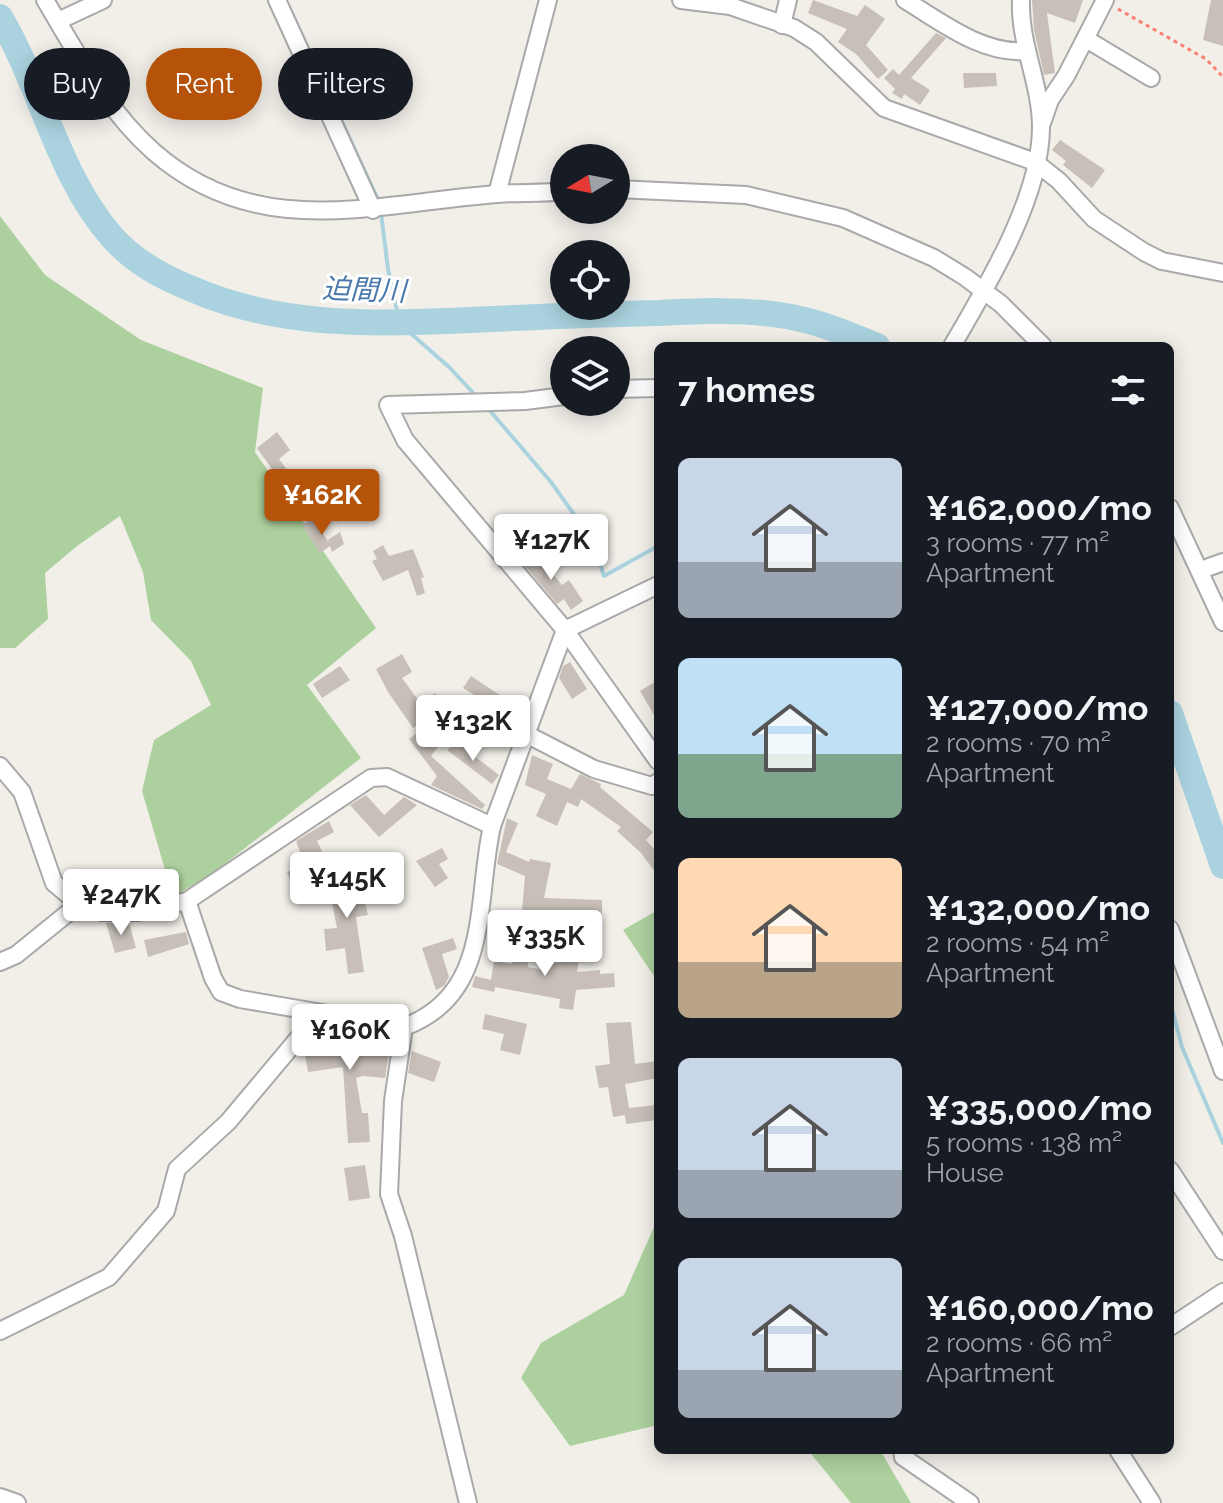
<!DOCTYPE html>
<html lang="en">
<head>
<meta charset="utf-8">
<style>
	:root { --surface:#171b24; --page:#242831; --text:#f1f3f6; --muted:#9ea1a6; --accent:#b45309 }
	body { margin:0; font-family:Raleway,"Noto Sans JP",sans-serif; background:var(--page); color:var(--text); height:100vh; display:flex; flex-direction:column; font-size:30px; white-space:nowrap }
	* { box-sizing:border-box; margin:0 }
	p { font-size:26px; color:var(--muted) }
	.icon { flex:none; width:44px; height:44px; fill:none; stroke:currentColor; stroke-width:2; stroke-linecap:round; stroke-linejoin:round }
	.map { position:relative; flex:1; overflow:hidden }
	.drawer { position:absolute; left:654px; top:342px; width:520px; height:1112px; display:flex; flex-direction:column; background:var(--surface); border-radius:12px; box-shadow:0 4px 20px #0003 }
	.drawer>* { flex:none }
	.guide { position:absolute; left:24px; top:48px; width:510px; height:72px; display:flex; gap:16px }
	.needle { width:52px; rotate:260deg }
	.buttons { position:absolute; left:550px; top:144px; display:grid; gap:16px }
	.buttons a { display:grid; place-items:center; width:80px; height:80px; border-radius:50%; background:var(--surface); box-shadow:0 4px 20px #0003; font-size:40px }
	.price { position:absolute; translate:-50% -68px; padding:0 18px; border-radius:8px; background:#fff; color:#222; font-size:26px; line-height:52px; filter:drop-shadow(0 2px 4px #0008) }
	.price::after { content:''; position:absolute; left:50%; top:48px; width:24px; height:18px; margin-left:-12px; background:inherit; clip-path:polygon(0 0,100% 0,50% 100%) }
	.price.current { background:var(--accent); color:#fff }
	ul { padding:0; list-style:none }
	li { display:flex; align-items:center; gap:24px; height:200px; padding:0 24px }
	li span { display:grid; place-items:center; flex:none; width:224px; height:160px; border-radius:12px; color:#555 }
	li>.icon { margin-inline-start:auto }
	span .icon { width:96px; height:96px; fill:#fffc; stroke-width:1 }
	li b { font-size:34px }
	h2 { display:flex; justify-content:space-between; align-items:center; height:96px; padding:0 24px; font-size:34px }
	.chip { padding:0 28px; border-radius:36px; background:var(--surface); box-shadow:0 4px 20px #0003; font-size:28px; line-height:72px }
	.chip.current { background:var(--accent); color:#fff }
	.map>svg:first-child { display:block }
	.forest { fill:#add19e }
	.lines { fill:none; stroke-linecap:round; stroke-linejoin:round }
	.stream { stroke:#aad3df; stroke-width:4 }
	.river { stroke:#aad3df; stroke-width:26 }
	.building { fill:#c7bfb8 }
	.minor-casing { stroke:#a9a9a9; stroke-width:20 }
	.path { stroke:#fa8072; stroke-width:3; stroke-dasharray:4 4; stroke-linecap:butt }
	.minor { stroke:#fff; stroke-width:16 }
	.labels { text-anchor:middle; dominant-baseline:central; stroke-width:6; stroke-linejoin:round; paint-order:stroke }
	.water-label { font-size:28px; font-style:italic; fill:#4a7aab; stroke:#fff }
</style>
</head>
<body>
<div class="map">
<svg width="1223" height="1503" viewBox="0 0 1223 1503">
	<rect width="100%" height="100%" fill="#f2efe9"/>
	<g class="forest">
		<polygon points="0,216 45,275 141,340 263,388 255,452 376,628 307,685 361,758 213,873 173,897 142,791 154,740 211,705 191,661 151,620 143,572 120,516 77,546 45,573 48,619 15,648 0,648"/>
		<polygon points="658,910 658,982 623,930"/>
		<polygon points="658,1218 658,1425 570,1446 521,1378 541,1343 624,1295"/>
		<polygon points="808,1450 880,1450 911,1503 851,1503"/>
	</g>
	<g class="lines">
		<g class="stream">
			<polyline points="290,9 380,204"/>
			<polyline points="381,213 388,269 400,324 449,367 477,397"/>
			<polyline points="486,406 551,482 583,527 592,540 604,576 658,546"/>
			<polyline points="1170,1001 1182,1047 1223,1143"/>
		</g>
		<g class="river">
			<path d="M0 17C42 88 57 174 112 237 134 262 162 277 192 289 282 328 376 324 471 320 534 317 596 314 659 313 700 311 745 309 786 316 817 321 848 334 877 346"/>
			<polyline points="1170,713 1223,866"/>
		</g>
	</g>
	<g class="building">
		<polygon points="813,0 857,16 865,5 885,19 866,45 888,70 878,79 856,54 838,42 847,29 808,13"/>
		<polygon points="1032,0 1083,0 1075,23 1047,13 1055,73 1044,75 1034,30"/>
		<polygon points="1211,0 1223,0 1223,46 1203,40"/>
		<polygon points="936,33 946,38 911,78 930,90 920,105 904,94 902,99 892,93 895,89 884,78 893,69 899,75"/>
		<polygon points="963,73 996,73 997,86 964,88"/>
		<polygon points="1060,140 1105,170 1092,188 1063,165 1066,161 1052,150"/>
		<polygon points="277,432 290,450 279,459 303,491 309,490 319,503 304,514 257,448"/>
		<polygon points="313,518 329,543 328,540 340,532 344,544 332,552 330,546 320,553 302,525"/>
		<polygon points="383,545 389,556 413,549 424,577 421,578 425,593 417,596 408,570 383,581 372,561 377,559 373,551"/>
		<polygon points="533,550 562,585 569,580 583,601 571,610 564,599 557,604 520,560"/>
		<polygon points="402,654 412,672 402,678 421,704 435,693 444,705 413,728 388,692 376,669"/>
		<polygon points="570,662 587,689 572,699 559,678 563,666"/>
		<polygon points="340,666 350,680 322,698 313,684"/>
		<polygon points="471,676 518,707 490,738 470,721 486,702 463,688"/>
		<polygon points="658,680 658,722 640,691"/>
		<polygon points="424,728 438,747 431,756 485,805 482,809 431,785 437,776 409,739"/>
		<polygon points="456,742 499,775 492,784 447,750"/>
		<polygon points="532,755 553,764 547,779 571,789 580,774 601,784 600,787 653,832 646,840 658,854 658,876 641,853 617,831 621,827 581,799 578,807 567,802 557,826 536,816 546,794 525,785"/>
		<polygon points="366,795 384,815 404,797 417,805 379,837 350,805"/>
		<polygon points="507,818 518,823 506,852 529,862 530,859 551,863 544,898 602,900 602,917 535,915 534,929 514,927 514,932 488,934 491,914 522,911 525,876 497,864"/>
		<polygon points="329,821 334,832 317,841 330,868 291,882 287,872 305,865 296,841"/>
		<polygon points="442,848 448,859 439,864 448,878 435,887 416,861"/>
		<polygon points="353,874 355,883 360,881 368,915 356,917 364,972 348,974 345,948 326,951 324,929 337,928 327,878"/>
		<polygon points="106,923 129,923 136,948 115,953"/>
		<polygon points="186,932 189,944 148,957 144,940"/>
		<polygon points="453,938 457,949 442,954 449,977 444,986 436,990 422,948"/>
		<polygon points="512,951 527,951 528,967 549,971 553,955 568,959 569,952 580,953 577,972 600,970 600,974 614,973 615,987 576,990 573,1010 559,1008 560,999 495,987 494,992 472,987 475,976 491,980 494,961 512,964"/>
		<polygon points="485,1014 527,1024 520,1055 500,1050 504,1034 482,1029"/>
		<polygon points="631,1022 635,1064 656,1061 658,1078 625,1084 629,1108 656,1105 658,1120 626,1124 625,1115 613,1117 608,1087 599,1088 595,1066 610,1064 606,1023"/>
		<polygon points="367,1032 368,1045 390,1046 385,1078 363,1076 356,1078 362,1113 368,1113 370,1142 348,1143 343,1067 308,1072 304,1048 315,1036"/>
		<polygon points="412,1051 441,1062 434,1082 408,1073"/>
		<polygon points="365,1165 370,1198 349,1201 344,1168"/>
	</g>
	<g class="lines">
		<defs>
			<g id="minor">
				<path d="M45 0C76 52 108 112 154 152 258 243 376 203 497 194 520 192 542 194 564 191"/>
				<polyline points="277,0 373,210"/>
				<polyline points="681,0 730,6 794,28 816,42 884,108 1035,162 1059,181 1094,219 1144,252 1162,261 1223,273"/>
				<path d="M905 0C941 22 983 55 1027 51"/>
				<polyline points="58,21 103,0"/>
				<polyline points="782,25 788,0"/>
				<polyline points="1086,39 1151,78"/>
				<polyline points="1042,123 1050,100 1066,76 1105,0"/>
				<polyline points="616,189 746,195 843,218 934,258 965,277 1001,304 1043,346"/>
				<polyline points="497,194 548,0"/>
				<path d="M952 346C987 286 1041 197 1041 127 1041 84 1019 43 1021 0"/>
				<polyline points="616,389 658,388"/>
				<polyline points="564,396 525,401 388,405 405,440 565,630 658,761"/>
				<polyline points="1170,508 1223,622"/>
				<polyline points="1201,570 1223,562"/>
				<polyline points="524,733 594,769 652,786 658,782"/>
				<polyline points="0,766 22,792 54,883 79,904 102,912 138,912 187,901 371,778 387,777 492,826"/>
				<path d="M187 901 213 978 221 992 240 999 404 1027C492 995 475 902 492 826L565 630 658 585"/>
				<polyline points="1170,929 1223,1071"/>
				<polyline points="0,962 16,955 79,904"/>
				<polyline points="404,1027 393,1101 389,1194 403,1236 468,1503"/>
				<polyline points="1170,1170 1223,1251"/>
				<polyline points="1170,1327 1223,1292"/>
				<polyline points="0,1331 109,1277 166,1211 177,1169 228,1122 306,1029 310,1013"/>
				<polyline points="902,1450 903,1457 970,1503"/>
				<polyline points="1118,1450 1152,1503"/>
				<polyline points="0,1497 17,1503"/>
			</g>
		</defs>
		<use href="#minor" class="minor-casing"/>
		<polyline class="path" points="1118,9 1206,59 1223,77"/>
		<use href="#minor" class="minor"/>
	</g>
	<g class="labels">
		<g class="water-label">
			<text transform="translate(364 290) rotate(2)">迫間川</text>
		</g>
	</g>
</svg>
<div class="buttons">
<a><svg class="needle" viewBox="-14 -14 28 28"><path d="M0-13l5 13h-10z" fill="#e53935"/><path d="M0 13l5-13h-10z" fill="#9ea1a6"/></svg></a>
<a><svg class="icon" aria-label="locate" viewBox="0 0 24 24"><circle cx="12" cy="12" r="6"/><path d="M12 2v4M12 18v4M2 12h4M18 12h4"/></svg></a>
<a><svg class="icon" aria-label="layers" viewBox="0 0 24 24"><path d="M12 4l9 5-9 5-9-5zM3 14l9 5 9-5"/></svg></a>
</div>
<b class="price current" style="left:322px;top:537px">¥162K</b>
<b class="price" style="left:551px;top:582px">¥127K</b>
<b class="price" style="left:473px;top:763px">¥132K</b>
<b class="price" style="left:347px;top:920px">¥145K</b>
<b class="price" style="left:121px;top:937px">¥247K</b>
<b class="price" style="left:545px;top:978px">¥335K</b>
<b class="price" style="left:350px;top:1072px">¥160K</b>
<div class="guide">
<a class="chip">Buy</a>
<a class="chip current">Rent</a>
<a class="chip">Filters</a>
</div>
<section class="drawer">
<h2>7 homes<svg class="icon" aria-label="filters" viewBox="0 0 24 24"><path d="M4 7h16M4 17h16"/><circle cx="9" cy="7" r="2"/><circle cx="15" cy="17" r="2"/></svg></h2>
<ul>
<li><span style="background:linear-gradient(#c9d6e8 65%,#9aa5b1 0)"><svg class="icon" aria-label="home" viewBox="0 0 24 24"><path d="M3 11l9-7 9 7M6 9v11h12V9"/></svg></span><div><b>¥162,000/mo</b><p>3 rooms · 77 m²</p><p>Apartment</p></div></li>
<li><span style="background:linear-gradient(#bfe0f5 60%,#7fa58c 0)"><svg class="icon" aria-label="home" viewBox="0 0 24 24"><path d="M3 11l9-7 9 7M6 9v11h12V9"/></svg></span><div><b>¥127,000/mo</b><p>2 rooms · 70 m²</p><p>Apartment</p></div></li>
<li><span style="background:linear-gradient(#ffd9b3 65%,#b9a48a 0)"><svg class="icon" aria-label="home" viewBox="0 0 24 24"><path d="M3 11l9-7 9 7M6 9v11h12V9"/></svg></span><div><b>¥132,000/mo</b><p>2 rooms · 54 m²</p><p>Apartment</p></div></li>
<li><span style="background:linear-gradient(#c9d6e8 70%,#9aa5b1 0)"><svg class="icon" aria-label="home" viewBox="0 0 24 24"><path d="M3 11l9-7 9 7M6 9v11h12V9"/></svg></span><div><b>¥335,000/mo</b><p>5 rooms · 138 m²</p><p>House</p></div></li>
<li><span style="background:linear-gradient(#c9d6e8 70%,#9aa5b1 0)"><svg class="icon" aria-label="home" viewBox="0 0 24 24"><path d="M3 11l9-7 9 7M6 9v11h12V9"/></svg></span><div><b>¥160,000/mo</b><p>2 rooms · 66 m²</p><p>Apartment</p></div></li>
</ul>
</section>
</div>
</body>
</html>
